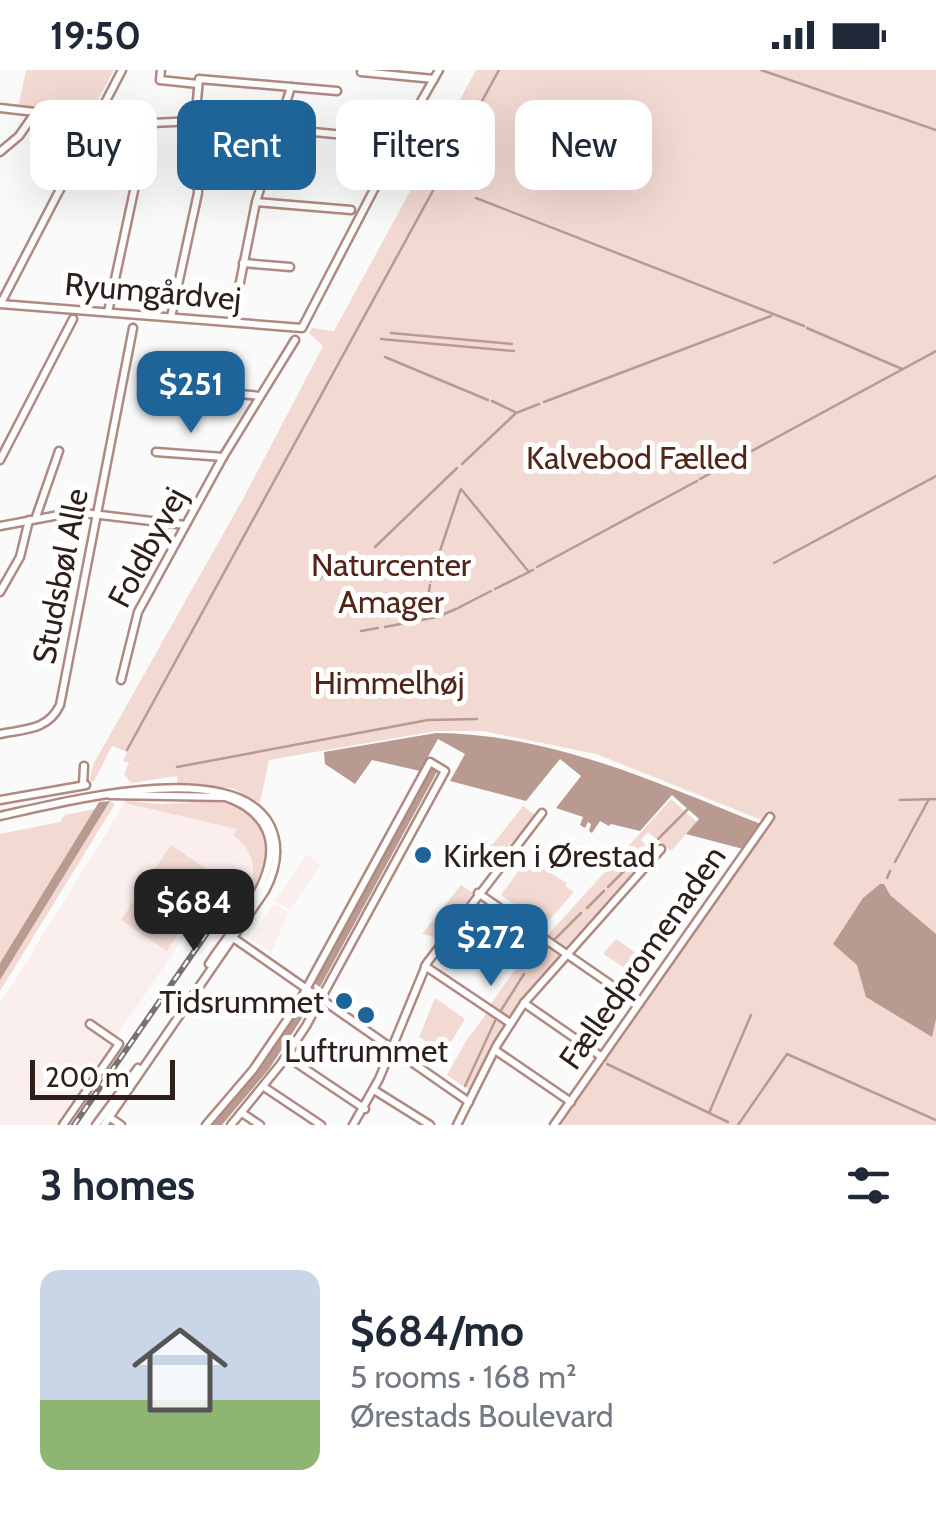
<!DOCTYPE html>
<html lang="en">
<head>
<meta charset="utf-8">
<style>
	:root { --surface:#fff; --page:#f2f2f3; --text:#1f2937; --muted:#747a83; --line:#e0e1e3; --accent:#1f6499 }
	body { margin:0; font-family:Cabin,sans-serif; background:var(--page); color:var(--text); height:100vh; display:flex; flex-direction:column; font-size:38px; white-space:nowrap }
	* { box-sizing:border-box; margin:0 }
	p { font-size:32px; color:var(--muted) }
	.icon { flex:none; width:55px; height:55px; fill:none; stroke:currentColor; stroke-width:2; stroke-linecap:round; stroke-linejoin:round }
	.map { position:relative; height:1055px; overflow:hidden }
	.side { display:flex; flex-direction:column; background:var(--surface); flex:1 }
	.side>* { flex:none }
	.guide { position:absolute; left:30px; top:30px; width:878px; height:90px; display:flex; gap:20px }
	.scale { position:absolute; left:30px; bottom:25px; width:145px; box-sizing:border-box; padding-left:10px; border:5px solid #2e1f1b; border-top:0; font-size:28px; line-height:35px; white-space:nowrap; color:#2e1f1b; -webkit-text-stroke:8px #fff; paint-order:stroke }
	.price { position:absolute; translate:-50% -85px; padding:0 22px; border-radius:20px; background:var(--accent); color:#fff; font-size:32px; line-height:65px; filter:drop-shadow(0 2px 5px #0008) }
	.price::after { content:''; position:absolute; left:50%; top:60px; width:30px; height:22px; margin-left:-15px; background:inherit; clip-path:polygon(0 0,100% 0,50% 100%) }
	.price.on { background:#222; color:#fff }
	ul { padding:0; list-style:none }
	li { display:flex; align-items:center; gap:30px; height:250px; padding:0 40px }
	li+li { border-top:2px solid var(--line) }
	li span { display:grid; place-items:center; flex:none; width:280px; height:200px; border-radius:20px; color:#555 }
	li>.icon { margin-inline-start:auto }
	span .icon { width:120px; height:120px; fill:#fffc; stroke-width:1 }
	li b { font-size:42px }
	h2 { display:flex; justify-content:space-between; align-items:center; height:120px; padding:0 40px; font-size:42px }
	.pill { padding:0 35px; border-radius:20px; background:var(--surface); box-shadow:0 10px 40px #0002; font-size:35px; line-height:90px }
	.pill.on { background:var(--accent); color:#fff }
	.status { display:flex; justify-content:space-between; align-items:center; height:70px; padding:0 50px; background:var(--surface); direction:ltr }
	.status svg { height:28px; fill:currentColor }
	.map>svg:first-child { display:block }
	.built { fill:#faefed }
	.green { fill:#f2dad3 }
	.water { fill:#b99a91 }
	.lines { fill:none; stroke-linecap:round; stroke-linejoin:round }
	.stream { stroke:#b99a91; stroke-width:2.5 }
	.minor-casing { stroke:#b08a80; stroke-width:11 }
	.minor { stroke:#fff; stroke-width:6 }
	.rail-casing { stroke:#7a716e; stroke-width:6 }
	.rail { stroke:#fff; stroke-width:2.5; stroke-dasharray:8; stroke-linecap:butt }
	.poi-dot { fill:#1f6499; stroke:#fff; stroke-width:4 }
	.labels { text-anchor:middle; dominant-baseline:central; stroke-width:10; stroke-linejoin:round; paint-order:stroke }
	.street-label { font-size:32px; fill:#2e1f1b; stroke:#fff }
	.park-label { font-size:32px; fill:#512519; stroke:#fff }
	.poi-label { font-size:32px; fill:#2e1f1b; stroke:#fff; text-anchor:start }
</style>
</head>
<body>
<div class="status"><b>19:50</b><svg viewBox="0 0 49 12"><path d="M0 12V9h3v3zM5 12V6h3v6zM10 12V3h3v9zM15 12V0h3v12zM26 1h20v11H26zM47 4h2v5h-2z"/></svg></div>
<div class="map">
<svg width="936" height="1055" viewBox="0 0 936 1055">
	<rect width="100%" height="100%" fill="#fafafa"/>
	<g class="built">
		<polygon points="125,733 238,759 240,769 253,788 252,812 227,854 203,839 56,1055 0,1055 0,934"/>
		<polygon points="307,784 320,795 290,840 275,831"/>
		<polygon points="274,834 288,843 271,883 250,869"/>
	</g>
	<g class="green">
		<polygon points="26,0 114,0 90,45 18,38"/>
		<polygon points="476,0 936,0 936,1055 561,1055 769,753 596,684 483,661 436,661 269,690 260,733 232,718 178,716 177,706 131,713 124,704 129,693 123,691 127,682 112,676 94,711 89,712 93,695 244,427 323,276 309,263 312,258 334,261"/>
		<polygon points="671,729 697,752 671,781 648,762 641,770 652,781 565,878 547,866"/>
		<path d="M124 730C135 731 152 734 161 734 197 733 255 719 264 773 268 796 258 812 244 829 258 805 257 782 233 765L237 759 125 733Z"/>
		<polygon points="110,731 115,734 0,921 0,910"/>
		<polygon points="523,736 535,745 492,796 474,784 494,773"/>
		<polygon points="95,739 0,893 0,764 60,752 65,745"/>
		<polygon points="171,775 217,806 167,881 121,850"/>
		<polygon points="523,795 534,803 542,798 567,813 565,816 574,822 545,855 501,825"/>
		<polygon points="461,815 473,823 438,868 422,864"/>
		<polygon points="616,869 643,888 633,903 603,884"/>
		<polygon points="547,874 560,884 508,947 490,935 519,894 526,899"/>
		<polygon points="435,928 465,949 444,984 419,967"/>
		<polygon points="487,943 504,954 469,1020 447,1005 466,971"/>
	</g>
	<g class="water">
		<path d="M436 663C553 664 654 712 761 754L743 779 686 764 699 749 672 725 640 761 611 754 609 756 600 751 592 763 589 761 591 754 588 752 585 758 580 755 583 747 556 738 581 706 560 689 526 731 450 711 465 684 438 669 420 701 372 690 355 714 325 694 324 682Z"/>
		<polygon points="432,697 438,700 320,917 314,913"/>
		<polygon points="110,731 0,910 0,893 99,732"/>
		<polygon points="880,814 884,814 890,825 936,864 936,949 932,967 866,927 857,895 833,874 863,828"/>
		<polygon points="304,932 310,936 269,999 222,1055 213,1055 263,995"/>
	</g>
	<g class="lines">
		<g class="stream">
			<polyline points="761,0 880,41"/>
			<polyline points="881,41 936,60"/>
			<polyline points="476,128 804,256"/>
			<polyline points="807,258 902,299"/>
			<polyline points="391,263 512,274"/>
			<polyline points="381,269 514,281"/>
			<polyline points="385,287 488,330"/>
			<polyline points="492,331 515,342"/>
			<polyline points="544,332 771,246"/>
			<polyline points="462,394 516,343 539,334"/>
			<polyline points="700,409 936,281"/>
			<polyline points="461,419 529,502"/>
			<polyline points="375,477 457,398"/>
			<polyline points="774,493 936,406"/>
			<polyline points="435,496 460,421"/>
			<polyline points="537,497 697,411"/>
			<polyline points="320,509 327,498 336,496"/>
			<polyline points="431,511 435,498"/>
			<polyline points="495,519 533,500"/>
			<polyline points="429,521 430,515"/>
			<polyline points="458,538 491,521"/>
			<polyline points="385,557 437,547 456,539"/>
			<polyline points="361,561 378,558"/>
			<polyline points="127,680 499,0"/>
			<polyline points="177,697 428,650 477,649"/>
			<polyline points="900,730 936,729"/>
			<polyline points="658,769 688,739"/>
			<polyline points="634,792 648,778"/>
			<polyline points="895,792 929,729"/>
			<polyline points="887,808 890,801"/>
			<polyline points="608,817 630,795"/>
			<polyline points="587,838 604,821"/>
			<polyline points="554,870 581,843"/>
			<polyline points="529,898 549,876"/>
			<polyline points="500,942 524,904"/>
			<polyline points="607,994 728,1052"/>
			<polyline points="465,1016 495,951"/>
			<polyline points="709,1043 751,945"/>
			<polyline points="738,1055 787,984 936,1050"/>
		</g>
		<defs>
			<g id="minor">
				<polyline points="161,0 160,10 198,14"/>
				<polyline points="361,2 434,9"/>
				<polyline points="291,17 337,21"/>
				<polyline points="0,38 96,49 152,53 195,51 399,70 439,0"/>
				<polyline points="195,51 199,9 291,17 278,58"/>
				<polyline points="0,82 19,66 35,43"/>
				<polyline points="256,132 351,140"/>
				<polyline points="243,193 290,197"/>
				<polyline points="1,233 122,0"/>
				<polyline points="0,234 302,258 396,77"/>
				<polyline points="108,242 147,60"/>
				<polyline points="171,247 198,123 196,57"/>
				<polyline points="232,252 256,132 277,64"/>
				<polyline points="169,317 260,326"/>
				<polyline points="156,382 223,387"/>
				<polyline points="0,390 73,249"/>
				<polyline points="36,447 59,381"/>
				<polyline points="0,456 75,442 185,455"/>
				<polyline points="0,522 20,487 29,450"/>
				<polyline points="121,610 138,542 223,387 295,270"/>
				<path d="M0 664C26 659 48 660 60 635L133 258"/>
				<polyline points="83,715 84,696"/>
				<path d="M110 725 225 727C241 732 254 740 263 754 291 799 232 857 209 894"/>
				<polyline points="0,730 86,715"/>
				<path d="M0 746C60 733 234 686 270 755 281 777 276 800 265 821L104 1055"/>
				<polyline points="478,823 639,934"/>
				<polyline points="232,867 469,1032"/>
				<polyline points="425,896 510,953"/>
				<polyline points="524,933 602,987"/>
				<polyline points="495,980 571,1032"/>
				<polyline points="286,986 365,1039"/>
				<polyline points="264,1017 321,1055"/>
				<polyline points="374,1020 430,1055"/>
				<polyline points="242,1043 260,1055"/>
				<polyline points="109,1047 121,1055"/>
				<polyline points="63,1055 119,974 90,954"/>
				<polyline points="96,1055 138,998"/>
				<polyline points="206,1055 253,1000 298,934 430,692 445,701 306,956 280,995 231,1055"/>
				<polyline points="353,1055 379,1009 427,893 542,743"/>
				<polyline points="457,1055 497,975 524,933 661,779"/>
				<polyline points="554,1055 770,747"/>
			</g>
		</defs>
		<use href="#minor" class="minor-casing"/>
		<use href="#minor" class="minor"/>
		<defs>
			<polyline id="rail" points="74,1055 218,847"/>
		</defs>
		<use href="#rail" class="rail-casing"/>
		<use href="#rail" class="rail"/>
	</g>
	<g class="poi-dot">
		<circle cx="423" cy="785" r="10"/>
		<circle cx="344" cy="931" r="10"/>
		<circle cx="366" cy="945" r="10"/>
	</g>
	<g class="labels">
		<g class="street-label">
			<text transform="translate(153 221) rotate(5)">Ryumgårdvej</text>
			<text transform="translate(147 477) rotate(-62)">Foldbyvej</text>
			<text transform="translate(60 506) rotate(-79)">Studsbøl Alle</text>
			<text transform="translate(642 887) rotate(-55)">Fælledpromenaden</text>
		</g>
		<g class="park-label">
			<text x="637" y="387">Kalvebod Fælled</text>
			<text x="391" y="494">Naturcenter<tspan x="391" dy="37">Amager</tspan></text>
			<text x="389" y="612">Himmelhøj</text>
		</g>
		<g class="poi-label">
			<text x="443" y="785">Kirken i Ørestad</text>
			<text x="324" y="931" text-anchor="end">Tidsrummet</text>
			<text x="366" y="980" text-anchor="middle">Luftrummet</text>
		</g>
	</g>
</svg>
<div class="scale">200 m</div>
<b class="price" style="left:191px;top:366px">$251</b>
<b class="price on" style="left:194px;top:884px">$684</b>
<b class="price" style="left:491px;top:919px">$272</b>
<div class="guide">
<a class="pill">Buy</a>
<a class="pill on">Rent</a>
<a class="pill">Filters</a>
<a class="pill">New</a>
</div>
</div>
<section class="side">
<h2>3 homes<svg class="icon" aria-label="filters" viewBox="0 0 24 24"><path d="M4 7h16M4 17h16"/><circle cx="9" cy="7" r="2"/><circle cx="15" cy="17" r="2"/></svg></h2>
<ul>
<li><span style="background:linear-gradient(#c9d6e8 65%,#8fb573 0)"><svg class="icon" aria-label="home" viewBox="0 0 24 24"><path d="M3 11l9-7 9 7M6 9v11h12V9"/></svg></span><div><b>$684/mo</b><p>5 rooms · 168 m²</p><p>Ørestads Boulevard</p></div></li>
</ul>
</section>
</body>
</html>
